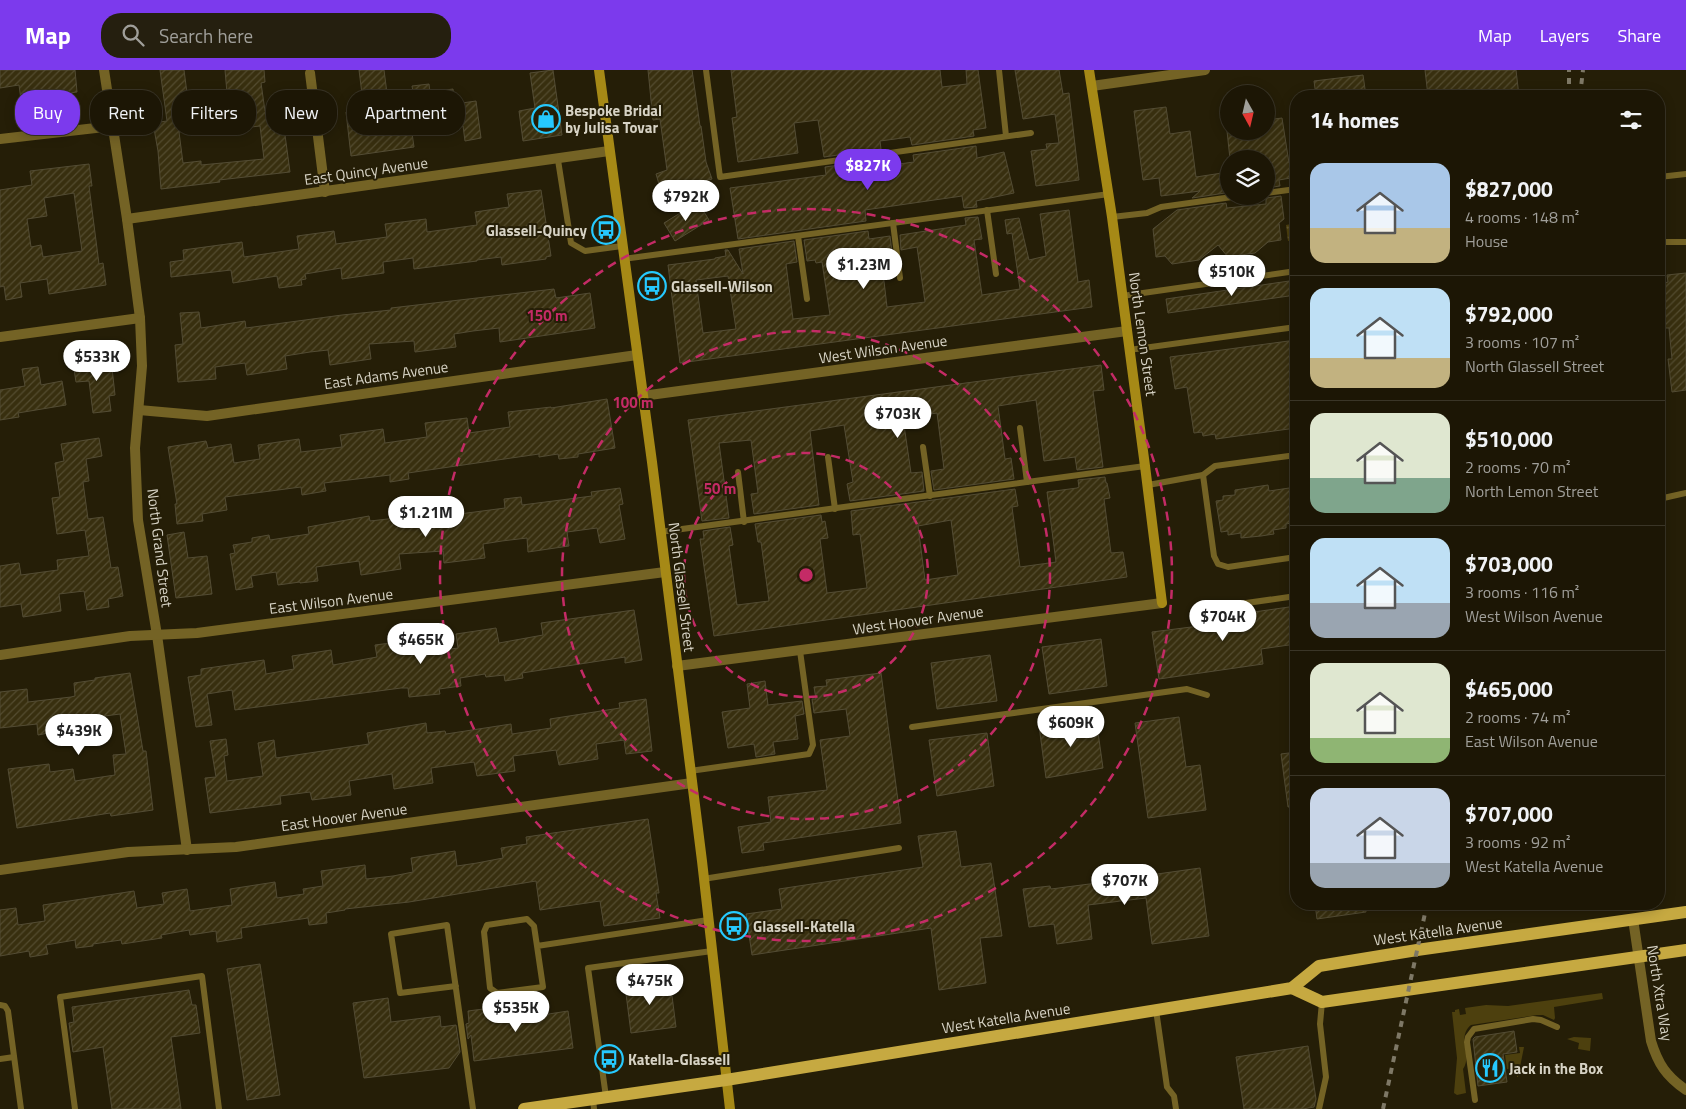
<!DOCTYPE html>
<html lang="en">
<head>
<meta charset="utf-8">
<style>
	:root { --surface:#1c1605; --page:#251f0f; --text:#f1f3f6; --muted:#a09f9a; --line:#3a3527; --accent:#7c3aed }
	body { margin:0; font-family:"Titillium Web",sans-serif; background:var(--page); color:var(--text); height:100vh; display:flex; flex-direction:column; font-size:19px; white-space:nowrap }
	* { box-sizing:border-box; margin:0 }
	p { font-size:16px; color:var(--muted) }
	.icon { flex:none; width:28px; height:28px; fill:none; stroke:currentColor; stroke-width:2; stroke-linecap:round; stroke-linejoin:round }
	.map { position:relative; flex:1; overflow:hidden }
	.drawer { position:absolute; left:1290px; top:20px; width:375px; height:820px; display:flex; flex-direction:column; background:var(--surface); border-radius:20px; box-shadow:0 2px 12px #0003,0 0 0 1px var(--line) }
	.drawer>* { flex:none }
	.guide { position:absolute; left:15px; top:20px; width:475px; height:45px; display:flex; gap:10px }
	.needle { width:32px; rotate:172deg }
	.controls { position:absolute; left:1220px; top:15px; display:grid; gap:10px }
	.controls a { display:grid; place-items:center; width:55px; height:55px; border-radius:50%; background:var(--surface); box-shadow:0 2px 12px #0003,0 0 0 1px var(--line); font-size:25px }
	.price { position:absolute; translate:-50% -42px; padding:0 11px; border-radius:18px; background:#fff; color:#222; font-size:16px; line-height:32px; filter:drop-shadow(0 1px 2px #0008) }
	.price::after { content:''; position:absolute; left:50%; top:30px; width:15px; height:11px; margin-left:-8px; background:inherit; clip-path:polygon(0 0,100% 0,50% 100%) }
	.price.on { background:var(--accent); color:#fff }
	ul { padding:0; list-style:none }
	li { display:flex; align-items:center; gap:15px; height:125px; padding:0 20px }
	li+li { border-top:1px solid var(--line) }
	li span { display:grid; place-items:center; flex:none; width:140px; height:100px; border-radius:15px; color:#555 }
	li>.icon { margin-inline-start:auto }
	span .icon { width:60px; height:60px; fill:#fffc; stroke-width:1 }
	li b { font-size:21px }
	h2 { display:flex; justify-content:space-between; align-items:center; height:60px; padding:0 20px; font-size:21px }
	.chip { padding:0 18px; border-radius:20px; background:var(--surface); box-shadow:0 2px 12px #0003,0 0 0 1px var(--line); font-size:18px; line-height:45px }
	.chip.on { background:var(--accent); color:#fff }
	header { display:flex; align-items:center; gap:30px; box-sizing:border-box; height:70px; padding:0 25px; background:var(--accent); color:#fff }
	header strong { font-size:24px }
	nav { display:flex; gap:28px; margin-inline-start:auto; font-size:18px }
	.search { width:350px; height:45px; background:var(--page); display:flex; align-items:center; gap:12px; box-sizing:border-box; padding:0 18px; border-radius:20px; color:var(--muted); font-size:19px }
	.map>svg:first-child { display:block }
	.grass { fill:#4d400e }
	.park { fill:url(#park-dots) }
	.building { fill:url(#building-hatch); stroke:#534c34; fill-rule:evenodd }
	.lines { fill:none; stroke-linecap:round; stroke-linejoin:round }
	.lane { stroke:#746325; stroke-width:6 }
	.street { stroke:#746325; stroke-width:10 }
	.secondary { stroke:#a68916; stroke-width:10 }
	.primary { stroke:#c6a941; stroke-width:12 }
	.rail { stroke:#7e7866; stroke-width:4; stroke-dasharray:6 6; stroke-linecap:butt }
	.ring { fill:none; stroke:#c42b66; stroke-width:2.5; stroke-dasharray:9 6 }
	.labels { text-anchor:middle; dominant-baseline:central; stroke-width:4; stroke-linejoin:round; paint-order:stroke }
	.poi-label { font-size:15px; font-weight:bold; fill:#d7d3c5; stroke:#251e07; text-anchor:start }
	.street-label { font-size:15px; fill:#d7d3c5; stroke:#251e07 }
	.centre { fill:#c42b66; stroke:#251e07; stroke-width:2.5 }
	.ring-label { font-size:15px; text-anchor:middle; font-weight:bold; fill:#c42b66; stroke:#251e07; stroke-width:4; stroke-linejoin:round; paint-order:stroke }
</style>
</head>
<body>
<header>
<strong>Map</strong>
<div class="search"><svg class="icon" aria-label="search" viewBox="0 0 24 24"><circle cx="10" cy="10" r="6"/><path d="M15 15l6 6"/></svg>Search here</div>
<nav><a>Map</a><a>Layers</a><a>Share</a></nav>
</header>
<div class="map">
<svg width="1686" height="1039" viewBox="0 0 1686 1039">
	<defs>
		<pattern id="park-dots" width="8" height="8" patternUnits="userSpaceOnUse" patternTransform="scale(1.25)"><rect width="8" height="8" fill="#4d400e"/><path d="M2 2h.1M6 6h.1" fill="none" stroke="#665b30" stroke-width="1.8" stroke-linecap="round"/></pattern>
		<pattern id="building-hatch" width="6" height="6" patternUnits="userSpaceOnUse" patternTransform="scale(1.25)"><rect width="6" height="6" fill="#382f0f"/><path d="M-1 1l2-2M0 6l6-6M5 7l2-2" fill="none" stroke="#544c30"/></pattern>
	</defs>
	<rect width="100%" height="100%" fill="#251e07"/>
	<g class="grass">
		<path d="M1602 923 1603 929 1554 937 1555 948 1554 950 1543 945H1537L1471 955C1456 967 1473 985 1463 999L1466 1023 1457 1025 1454 1023 1457 988 1452 942H1455V940L1459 939 1460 945 1466 944 1465 938 1486 935 1508 936Z"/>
		<polygon points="1574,967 1591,968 1590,981 1578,979 1579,973 1567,969"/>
		<polygon points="1519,977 1524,977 1518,1007 1517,1007 1516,998 1507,999 1505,985 1520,983"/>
	</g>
	<polygon class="park" points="1296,153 1296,170 1288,171 1286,155"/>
	<g class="building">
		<polygon points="0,0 75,0 77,22 21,30 19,15 0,18"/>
		<path d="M160 0H184L187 23 196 21 197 27 227 23 225 0H264L265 12 261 13 265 41 278 40 281 65H285L290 102 219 110 220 112 161 119 158 81 153 53 167 51ZM240 42 242 58 260 56 264 89 201 95V91L183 93 179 62 208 57 206 46Z"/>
		<polygon points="359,0 384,0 388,31 414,27 412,16 429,14 430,22 453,19 455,34 476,31 481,68 465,71 463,56 435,60 412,63 414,77 351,86 346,42 364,40"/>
		<polygon points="553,0 562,65 523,71 519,41 535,38 530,3"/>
		<polygon points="648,0 692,0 700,56 701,56 706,92 712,109 662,124 656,104 667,100 660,49 653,50"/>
		<polygon points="731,0 940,0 942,17 967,14 966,0 978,0 986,58 973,60 974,66 912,75 910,67 880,71 881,79 824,87 818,50 794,53 798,83 738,92 732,48 737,47"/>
		<polygon points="1015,0 1059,0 1063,24 1069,23 1079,110 1036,116 1031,81 1047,79 1046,74 1059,73 1055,44 1023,49"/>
		<polygon points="1425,0 1516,0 1519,26 1428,26"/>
		<polygon points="1363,5 1366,26 1316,26 1314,11"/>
		<polygon points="1166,37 1170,64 1190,61 1196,107 1222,103 1225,123 1192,128 1200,121 1161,126 1159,108 1143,110 1134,41"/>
		<polygon points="1282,48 1289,93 1296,93 1296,107 1279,110 1280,116 1266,118 1266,89 1230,89 1227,61 1266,61 1266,50"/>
		<polygon points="976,76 977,88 1004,82 1014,123 976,131 977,137 964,138 962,126 865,140 866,151 738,169 730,118 826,105 825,97 883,89 884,96 914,92 913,85"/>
		<path d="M89 94 92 116H89L99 194 103 193 106 215 49 224 47 209 20 213 22 227 6 230 4 216 0 217V120L32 115 30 101ZM74 123 82 181 43 187 41 175 31 177 27 149 47 146 44 128Z"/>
		<polygon points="541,120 551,186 546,187 546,189 502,195 501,187 477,190 477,191 414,199 413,188 383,192 384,203 342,209 341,198 305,204 306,209 301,210 302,215 279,218 277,206 233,213 231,200 171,207 170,192 184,190 183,180 242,172 244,187 299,179 297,166 334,161 336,174 387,167 385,154 426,149 427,162 477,155 475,142 509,137 507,124"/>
		<polygon points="1281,126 1284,149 1279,153 1281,170 1268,172 1255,183 1241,185 1228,187 1218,175 1199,190 1172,194 1165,186 1156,187 1153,159 1177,140 1226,133 1227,138 1266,134 1266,128"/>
		<polygon points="698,132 709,150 675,171 664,153"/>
		<path d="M1069 140 1078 212 1089 210 1092 237 680 293 668 195 715 189V188L726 186 725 180H728L743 204 739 179 794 171 797 192 786 194 793 249 830 245 822 192 816 193 815 190 807 191 804 170 868 161 869 169 890 166 892 182H887L888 184 881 185 887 237 925 232 917 177 901 180 900 165 966 155 965 148 978 147 982 169 974 170 982 225 1020 219 1012 163 1007 164 1005 150 1019 148 1029 190 1046 186 1040 144ZM728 206 736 259 703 263 696 210Z"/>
		<polygon points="1686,203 1686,320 1672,322 1668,289 1672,289 1669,258 1665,258 1662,225 1665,225 1664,213 1668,212 1667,205"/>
		<polygon points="1296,210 1296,225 1168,243 1166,229"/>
		<polygon points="554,219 556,228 590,223 595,258 500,272 499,258 473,261 454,264 456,277 415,282 414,271 369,274 371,289 330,295 328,280 310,282 285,286 287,299 247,305 245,293 215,297 216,309 178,312 175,275 183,274 180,243 199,242 201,258 245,251 246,258 342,245 391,240 391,238"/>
		<polygon points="1296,270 1296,358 1216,369 1215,364 1203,366 1202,362 1194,363 1187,317 1175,319 1170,287"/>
		<polygon points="106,288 107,299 112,298 115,325 109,326 111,341 93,343 89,311 76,312 73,293"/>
		<polygon points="1101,295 1104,320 1093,321 1103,397 1077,400 1075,387 1044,391 1036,330 998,336 1005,389 1011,388 1014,409 934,420 931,401 944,399 937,343 903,348 911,403 922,402 924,421 850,431 847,414 853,412 844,355 810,361 819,435 754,444 751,424 758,423 751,370 719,373 729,448 702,451 688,350"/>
		<polygon points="38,297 41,315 62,311 66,335 18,343 19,347 0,350 0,320 25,316 22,299"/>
		<polygon points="607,329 615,378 578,384 578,387 559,389 558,384 539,387 539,384 408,403 409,409 390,412 390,405 324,413 326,421 302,425 301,417 225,427 227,440 202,444 203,451 177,454 175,434 177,434 168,377 206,371 208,378 231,374 234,393 260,389 258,375 299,369 301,382 342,377 340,365 383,359 385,373 427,367 425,353 467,348 469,363 510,357 508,342 551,337 551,338"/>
		<polygon points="99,368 102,386 86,389 89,411 83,412 88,449 103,447 111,498 118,497 123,526 108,529 109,537 87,540 84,521 59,524 61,541 23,547 21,534 0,537 0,496 19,493 21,505 58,500 57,490 89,486 85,460 57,464 52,428 60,427 55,393 64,391 61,374"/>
		<path d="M1105 407 1106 413H1107L1110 428 1104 429 1111 483 1123 482 1127 507 714 566 700 469H704L703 461 730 457 733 475 729 476 737 535 769 531 761 472H758L755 454 821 445 822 452 825 451 828 468 820 469 827 523 867 518 860 464 853 465 851 441 1015 419 1018 436 1012 437 1020 497 1056 492 1047 422 1077 418 1079 417 1078 410ZM951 450 958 505 925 510 918 456Z"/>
		<polygon points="1268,415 1269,421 1296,417 1296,452 1286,454 1286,458 1273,460 1274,464 1261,466 1241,468 1241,463 1228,465 1228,461 1221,462 1216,431 1223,430 1223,426 1235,425 1235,420"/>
		<polygon points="620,418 623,434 619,435 625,469 600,473 597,458 567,462 569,476 528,482 527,468 502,471 483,474 485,488 444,493 443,481 399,484 401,499 361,505 359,491 316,497 318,511 300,513 300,512 278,515 276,502 251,506 253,517 236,520 230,484 235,483 233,475 252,472 252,468 269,465 270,470 309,464 308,457 369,446 370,451 414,446 414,450 505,438 504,429 521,427 522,435 592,426 591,422"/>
		<polygon points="184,462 188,488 207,486 212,524 176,528 167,465"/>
		<polygon points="1296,536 1296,574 1261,579 1263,594 1159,609 1152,562 1199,556 1198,550"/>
		<polygon points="634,540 642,590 625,593 625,587 522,603 523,608 505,611 504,605 486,607 485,604 460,608 461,616 439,619 440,624 409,627 408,618 401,618 235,640 232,620 207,624 212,655 196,657 188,607 201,605 201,599 264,590 266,604 294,599 292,586 331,580 333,595 377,587 375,575 414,570 416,584 458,578 456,564 496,558 499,573 543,565 541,553"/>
		<polygon points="1101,569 1107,616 1049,624 1042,577"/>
		<polygon points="990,585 997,631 937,639 931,593"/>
		<polygon points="130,603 143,681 146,681 153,740 111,746 110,743 17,758 8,699 49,694 50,702 73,699 75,711 115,705 113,685 126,684 120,644 75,650 76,657 54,660 54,662 38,665 37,654 0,658 0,622 27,619 28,632 71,627 75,626 74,613 95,610 95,608"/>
		<polygon points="881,603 901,753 763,773 764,780 742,783 738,757 771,752 768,727 827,720 820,670 850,666 846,639 814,643 812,629 816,629 814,617 827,616 826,610"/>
		<polygon points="765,611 768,635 802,631 804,644 795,646 798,669 773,672 775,684 756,687 754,674 728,678 722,642 750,638 747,614"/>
		<polygon points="646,629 652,681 626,684 624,670 596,674 598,689 559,695 556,680 513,686 515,701 477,706 474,692 431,698 433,713 394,719 392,704 349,711 351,725 312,730 310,722 280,726 281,734 210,743 205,708 216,707 210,671 226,669 228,685 224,686 227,711 263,706 258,673 274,670 276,688 369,674 367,663 426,653 427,663 445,661 446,664 511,654 512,664 551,658 550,649 620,638 619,633"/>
		<polygon points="1179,647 1186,697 1200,695 1206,740 1148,748 1135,653"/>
		<polygon points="1096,648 1103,698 1046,708 1039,656"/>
		<polygon points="987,663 994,716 937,726 929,670"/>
		<polygon points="1296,682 1296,737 1288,737 1281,684"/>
		<polygon points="648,749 659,823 656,823 660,848 604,856 600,831 540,840 536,811 409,832 345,839 345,840 326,843 327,853 309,855 308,848 241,858 242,868 217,872 216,861 190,865 189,860 161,865 162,868 122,874 121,870 93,874 93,876 76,878 75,870 46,875 48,884 30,887 29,881 0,886 0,840 16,838 18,855 45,851 43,835 134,821 137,838 164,834 162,823 187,819 190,841 232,835 230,819 275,812 277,828 304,824 303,819 323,816 321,801 365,795 366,809 393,806 413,802 411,788 455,781 457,796 477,793 503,788 501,778 527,774 526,767"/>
		<polygon points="956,761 961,797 991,793 1002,866 980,868 986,913 939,920 931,858 752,885 746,844 782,839 779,819 923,797 918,766"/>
		<polygon points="1200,798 1209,866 1152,874 1146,828 1088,835 1092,869 1057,874 1054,854 1029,857 1023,819 1050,816 1051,819 1143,807 1143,806"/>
		<polygon points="1315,834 1365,834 1366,842 1317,849"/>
		<polygon points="260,894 280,1025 247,1030 227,899"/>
		<polygon points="670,910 676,957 631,963 625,916"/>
		<polygon points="189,920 192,935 196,935 200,963 171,967 181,1039 112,1039 103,977 73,982 69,953 74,952 72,937"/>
		<polygon points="388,928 391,952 440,946 441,957 456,955 460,982 449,998 364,1008 353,933"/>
		<polygon points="521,934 523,948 568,941 573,978 474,991 471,965 468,969 466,954 469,953 468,941"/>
		<polygon points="1514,961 1517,982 1503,984 1507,1012 1478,1016 1473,969 1475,967"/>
		<polygon points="1308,976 1316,1029 1314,1037 1303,1039 1244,1039 1236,987"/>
	</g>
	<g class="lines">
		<g class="lane">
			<polyline points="706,0 720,107 1031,63"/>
			<polyline points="999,0 1006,66"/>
			<polyline points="558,90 571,173 585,181 622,176"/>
			<polyline points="1659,107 1686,104"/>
			<polyline points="1266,123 1296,119"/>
			<polyline points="987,140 996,204"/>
			<polyline points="1112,147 1147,143 1161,137 1239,126"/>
			<polyline points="893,153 900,208"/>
			<polyline points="798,166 807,229"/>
			<polyline points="1659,172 1686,172"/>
			<polyline points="623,189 1109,124"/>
			<polyline points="1122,226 1296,201"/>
			<polyline points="1129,280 1296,257"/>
			<polyline points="1020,358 1027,412"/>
			<polyline points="923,377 930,426"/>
			<polyline points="828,387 835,439"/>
			<polyline points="738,402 744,452"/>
			<polyline points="1203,405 1214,486 1218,494 1228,497 1296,487"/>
			<polyline points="1148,415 1203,405 1215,396 1296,385"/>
			<polyline points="1659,429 1686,423"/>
			<polyline points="660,462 1145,396"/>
			<polyline points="1204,539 1296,526"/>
			<polyline points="912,657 1187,619 1207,625"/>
			<polyline points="690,701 809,684 813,675 800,581"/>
			<polyline points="703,809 899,778"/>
			<polyline points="537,876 534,856 527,849 487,855 484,862 490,918 497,923 543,917 537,876 708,850"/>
			<path d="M456 916 400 923 391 864 447 855C456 917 464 978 473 1039"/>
			<polyline points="0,935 5,936 8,941 21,1039"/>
			<polyline points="1156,940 1167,1017 1174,1026 1176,1039"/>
			<polyline points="0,989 14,987"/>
			<polyline points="606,1027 588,898 712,881"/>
			<polyline points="593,1029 594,1039"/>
			<polyline points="1475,1030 1467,972 1468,967 1474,959 1533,949 1541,950 1557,957"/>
			<polyline points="75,1039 60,927 202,906 219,1039"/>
			<polyline points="1319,1039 1326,1007 1320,954 1322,932"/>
		</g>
		<g class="street">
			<polyline points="104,0 127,149 140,248 142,296 135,378 138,450 157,565 187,780"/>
			<polyline points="310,3 325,122"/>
			<polyline points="1092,16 1205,0"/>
			<polyline points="0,69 113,56"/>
			<polyline points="127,149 609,81"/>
			<polyline points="0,267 140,248"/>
			<polyline points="642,326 1127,261"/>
			<polyline points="139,340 207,346 637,285"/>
			<polyline points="0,585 130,566 197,563 665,502"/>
			<polyline points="677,596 1162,533"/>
			<polyline points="0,800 128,782 236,777 692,713"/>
			<path d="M1633 849 1651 971C1658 994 1666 1006 1686 1020"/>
		</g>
		<g class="secondary">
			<polyline points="599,0 652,392 702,791 730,1039"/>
			<polyline points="1089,0 1112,147 1145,396 1162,533"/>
		</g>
		<g class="primary">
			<polyline points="1292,918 1322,932 1686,880"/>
			<polyline points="524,1039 726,1010 1292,918 1319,896 1417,880 1686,842"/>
		</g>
		<g class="rail">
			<polyline points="1569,26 1569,0"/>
			<polyline points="1580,26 1583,0"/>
			<polyline points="1383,1039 1427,834"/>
		</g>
	</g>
	<g class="ring">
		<circle cx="806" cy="505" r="122"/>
		<circle cx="806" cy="505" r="244"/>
		<circle cx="806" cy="505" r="366"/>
	</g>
	<defs>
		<symbol id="shop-ring" viewBox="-11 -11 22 22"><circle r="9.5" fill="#251e07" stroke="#26c9fe" stroke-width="1.5"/><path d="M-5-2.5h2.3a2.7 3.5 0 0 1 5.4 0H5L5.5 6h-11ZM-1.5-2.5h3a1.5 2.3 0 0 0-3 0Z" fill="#26c9fe"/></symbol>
		<symbol id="bus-ring" viewBox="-11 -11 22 22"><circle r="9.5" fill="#251e07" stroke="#26c9fe" stroke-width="1.5"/><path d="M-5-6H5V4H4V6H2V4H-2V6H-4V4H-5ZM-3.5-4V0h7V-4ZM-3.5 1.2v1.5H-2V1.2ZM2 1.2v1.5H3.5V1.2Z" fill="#26c9fe"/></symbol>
		<symbol id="restaurant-ring" viewBox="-11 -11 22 22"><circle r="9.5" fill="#251e07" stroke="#26c9fe" stroke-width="1.5"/><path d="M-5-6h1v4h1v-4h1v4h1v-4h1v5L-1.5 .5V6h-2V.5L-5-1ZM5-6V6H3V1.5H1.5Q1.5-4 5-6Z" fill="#26c9fe"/></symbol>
	</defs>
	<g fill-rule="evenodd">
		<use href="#shop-ring" x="530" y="33" width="32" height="32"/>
		<use href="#bus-ring" x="590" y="144" width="32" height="32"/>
		<use href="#bus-ring" x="636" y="200" width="32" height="32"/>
		<use href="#bus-ring" x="718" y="840" width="32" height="32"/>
		<use href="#bus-ring" x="593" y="973" width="32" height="32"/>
		<use href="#restaurant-ring" x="1474" y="982" width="32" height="32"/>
	</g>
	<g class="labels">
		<g class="poi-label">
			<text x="565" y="40">Bespoke Bridal<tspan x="565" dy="17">by Julisa Tovar</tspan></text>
			<text x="587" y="160" text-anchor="end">Glassell-Quincy</text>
			<text x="671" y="216">Glassell-Wilson</text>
			<text x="753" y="856">Glassell-Katella</text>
			<text x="628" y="989">Katella-Glassell</text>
			<text x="1509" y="998">Jack in the Box</text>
		</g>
		<g class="street-label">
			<text transform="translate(366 101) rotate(-8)">East Quincy Avenue</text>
			<text transform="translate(1143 264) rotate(82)">North Lemon Street</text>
			<text transform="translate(883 279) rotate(-8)">West Wilson Avenue</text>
			<text transform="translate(386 305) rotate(-8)">East Adams Avenue</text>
			<text transform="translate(160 478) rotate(83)">North Grand Street</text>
			<text transform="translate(682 517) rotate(83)">North Glassell Street</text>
			<text transform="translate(331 531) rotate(-7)">East Wilson Avenue</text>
			<text transform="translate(918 550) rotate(-8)">West Hoover Avenue</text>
			<text transform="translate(344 747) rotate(-8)">East Hoover Avenue</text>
			<text transform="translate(1438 861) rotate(-8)">West Katella Avenue</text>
			<text transform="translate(1660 923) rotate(81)">North Xtra Way</text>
			<text transform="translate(1006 948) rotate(-9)">West Katella Avenue</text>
		</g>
	</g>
	<circle cx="806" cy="505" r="8" class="centre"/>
	<g class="ring-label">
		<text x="547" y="251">150 m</text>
		<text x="633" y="338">100 m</text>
		<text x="720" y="424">50 m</text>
	</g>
</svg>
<div class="controls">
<a><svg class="needle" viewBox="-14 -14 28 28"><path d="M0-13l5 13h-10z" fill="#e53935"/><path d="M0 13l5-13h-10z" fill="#a09f9a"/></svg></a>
<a><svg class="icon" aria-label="layers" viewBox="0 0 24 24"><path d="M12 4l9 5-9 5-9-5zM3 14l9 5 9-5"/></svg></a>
</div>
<b class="price on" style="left:868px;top:121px">$827K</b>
<b class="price" style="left:686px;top:152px">$792K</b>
<b class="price" style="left:864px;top:220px">$1.23M</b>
<b class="price" style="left:1232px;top:227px">$510K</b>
<b class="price" style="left:97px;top:312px">$533K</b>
<b class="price" style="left:898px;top:369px">$703K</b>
<b class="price" style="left:426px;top:468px">$1.21M</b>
<b class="price" style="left:1223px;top:572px">$704K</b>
<b class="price" style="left:421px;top:595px">$465K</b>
<b class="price" style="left:1071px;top:678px">$609K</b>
<b class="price" style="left:79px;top:686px">$439K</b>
<b class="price" style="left:1125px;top:836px">$707K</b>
<b class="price" style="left:650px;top:936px">$475K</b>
<b class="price" style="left:516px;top:963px">$535K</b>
<div class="guide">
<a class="chip on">Buy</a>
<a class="chip">Rent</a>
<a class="chip">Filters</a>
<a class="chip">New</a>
<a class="chip">Apartment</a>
</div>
<section class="drawer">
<h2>14 homes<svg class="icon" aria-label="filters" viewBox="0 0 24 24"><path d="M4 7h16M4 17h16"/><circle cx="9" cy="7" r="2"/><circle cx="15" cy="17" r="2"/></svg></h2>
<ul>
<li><span style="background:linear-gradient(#a9c7e8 65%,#c2b280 0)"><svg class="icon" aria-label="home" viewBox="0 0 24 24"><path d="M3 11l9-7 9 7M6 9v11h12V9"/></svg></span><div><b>$827,000</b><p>4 rooms · 148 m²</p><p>House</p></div></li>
<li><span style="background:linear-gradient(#bfe0f5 70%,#c2b280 0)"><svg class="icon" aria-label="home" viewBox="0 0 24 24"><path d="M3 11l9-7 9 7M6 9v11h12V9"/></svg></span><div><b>$792,000</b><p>3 rooms · 107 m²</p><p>North Glassell Street</p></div></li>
<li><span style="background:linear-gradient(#dfe7d0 65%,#7fa58c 0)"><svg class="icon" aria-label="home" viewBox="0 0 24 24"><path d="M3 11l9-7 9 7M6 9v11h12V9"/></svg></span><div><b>$510,000</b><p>2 rooms · 70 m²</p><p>North Lemon Street</p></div></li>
<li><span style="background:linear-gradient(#bfe0f5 65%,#9aa5b1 0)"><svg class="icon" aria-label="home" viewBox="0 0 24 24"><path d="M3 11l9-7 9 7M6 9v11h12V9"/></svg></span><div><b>$703,000</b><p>3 rooms · 116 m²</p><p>West Wilson Avenue</p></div></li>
<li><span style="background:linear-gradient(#dfe7d0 75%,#8fb573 0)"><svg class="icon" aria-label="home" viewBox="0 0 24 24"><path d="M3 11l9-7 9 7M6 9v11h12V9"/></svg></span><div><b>$465,000</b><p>2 rooms · 74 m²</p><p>East Wilson Avenue</p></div></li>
<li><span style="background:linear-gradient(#c9d6e8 75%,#9aa5b1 0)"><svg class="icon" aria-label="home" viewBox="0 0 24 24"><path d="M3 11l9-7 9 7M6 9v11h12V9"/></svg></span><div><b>$707,000</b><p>3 rooms · 92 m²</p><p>West Katella Avenue</p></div></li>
</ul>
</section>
</div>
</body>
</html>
